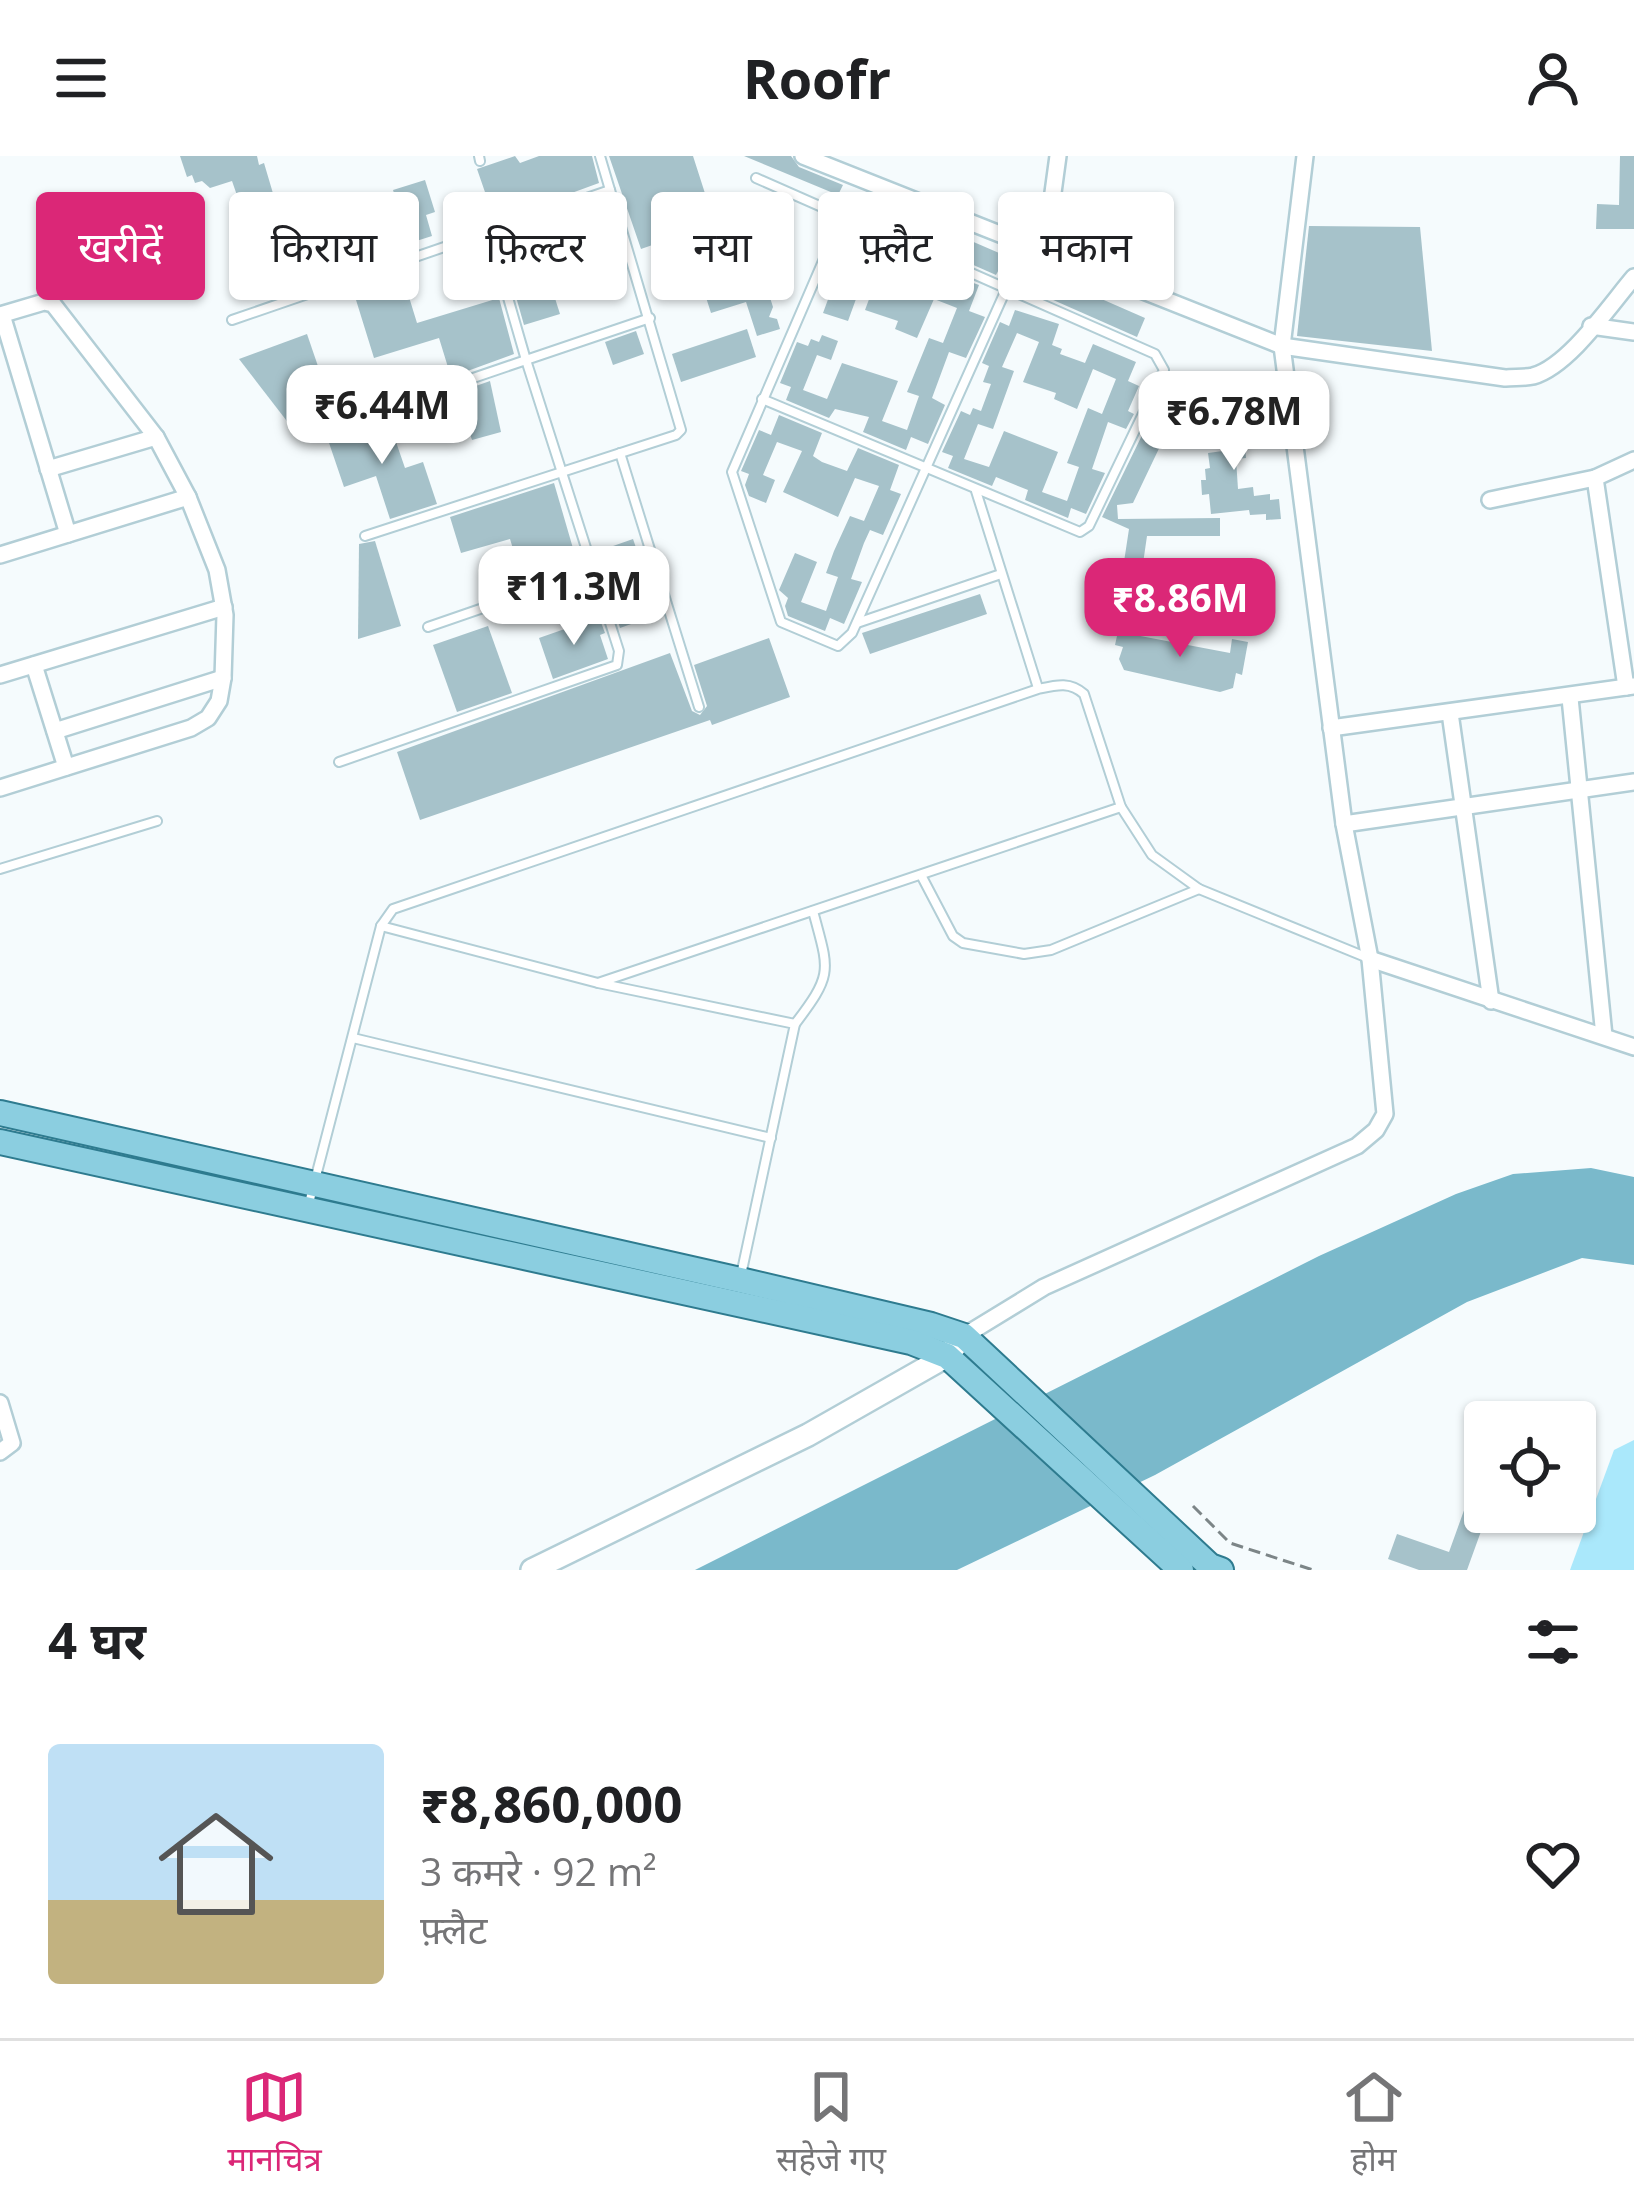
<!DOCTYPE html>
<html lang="hi">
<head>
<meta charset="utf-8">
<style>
	:root { --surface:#fff; --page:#f6f6f6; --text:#202124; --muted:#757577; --line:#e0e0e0; --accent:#db2777 }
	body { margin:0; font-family:"Open Sans","Noto Sans Devanagari",sans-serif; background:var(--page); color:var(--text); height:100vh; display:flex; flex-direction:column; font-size:45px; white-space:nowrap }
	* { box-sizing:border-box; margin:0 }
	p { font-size:39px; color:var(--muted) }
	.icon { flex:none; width:66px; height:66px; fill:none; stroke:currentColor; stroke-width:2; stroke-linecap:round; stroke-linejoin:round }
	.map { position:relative; height:1414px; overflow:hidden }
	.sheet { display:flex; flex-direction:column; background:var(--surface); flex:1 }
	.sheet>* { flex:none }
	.banner { position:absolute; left:36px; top:36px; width:1563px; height:108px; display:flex; gap:24px }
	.buttons { position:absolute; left:1464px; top:1245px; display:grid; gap:24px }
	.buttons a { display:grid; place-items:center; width:132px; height:132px; border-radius:12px; background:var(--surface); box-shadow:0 3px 9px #0004; font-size:60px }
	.price { position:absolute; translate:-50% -102px; padding:0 27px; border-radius:24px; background:#fff; color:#222; font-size:39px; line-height:78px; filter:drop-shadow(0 3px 6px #0008) }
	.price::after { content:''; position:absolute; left:50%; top:72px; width:36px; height:27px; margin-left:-18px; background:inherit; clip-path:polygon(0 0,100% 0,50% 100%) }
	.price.on { background:var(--accent); color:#fff }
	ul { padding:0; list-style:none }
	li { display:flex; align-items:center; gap:36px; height:300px; padding:0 48px }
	li span { display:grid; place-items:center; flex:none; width:336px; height:240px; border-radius:12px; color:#555 }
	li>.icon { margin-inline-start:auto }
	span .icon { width:144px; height:144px; fill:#fffc; stroke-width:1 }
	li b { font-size:51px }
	h2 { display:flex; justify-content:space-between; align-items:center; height:144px; padding:0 48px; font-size:51px }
	.pill { padding:0 42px; border-radius:12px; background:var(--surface); box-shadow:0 3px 9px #0004; font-size:42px; line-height:108px }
	.pill.on { background:var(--accent); color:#fff }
	header { display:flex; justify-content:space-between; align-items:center; height:156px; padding:0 48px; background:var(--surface); font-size:54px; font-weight:700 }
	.menu { display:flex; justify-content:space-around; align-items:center; height:168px; border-top:3px solid var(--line); background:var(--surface); font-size:33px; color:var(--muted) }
	.menu a { display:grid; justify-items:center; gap:6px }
	.menu .on { color:var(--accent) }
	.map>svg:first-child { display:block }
	.green { fill:#aae8fb }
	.water { fill:#7ab9cb }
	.building { fill:#a6c2ca; fill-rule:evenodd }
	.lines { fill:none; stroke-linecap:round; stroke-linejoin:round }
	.lane-casing { stroke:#b2ced6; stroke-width:12 }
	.street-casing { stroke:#b2ced6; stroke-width:20 }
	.secondary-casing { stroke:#b2ced6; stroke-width:26 }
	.primary-casing { stroke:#2e7b8f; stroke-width:28 }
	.path { stroke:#7c8587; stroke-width:3; stroke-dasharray:12 6; stroke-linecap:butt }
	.lane { stroke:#fff; stroke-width:8 }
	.street { stroke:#fff; stroke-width:15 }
	.secondary { stroke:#fff; stroke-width:21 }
	.primary { stroke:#8bcee0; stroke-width:24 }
</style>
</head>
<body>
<header><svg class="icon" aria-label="menu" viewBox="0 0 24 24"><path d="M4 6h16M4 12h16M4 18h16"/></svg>Roofr<svg class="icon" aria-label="person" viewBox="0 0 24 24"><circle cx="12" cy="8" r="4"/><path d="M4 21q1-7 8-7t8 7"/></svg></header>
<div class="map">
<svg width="1634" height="1414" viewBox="0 0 1634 1414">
	<rect width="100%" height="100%" fill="#f5fbfd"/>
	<polygon class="green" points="1634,1284 1634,1414 1570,1414 1614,1294"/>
	<polygon class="water" points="1591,1012 1634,1021 1634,1109 1582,1102 1467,1146 1155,1319 957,1414 695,1414 1319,1100 1456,1038 1513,1018"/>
	<g class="building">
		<polygon points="180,0 257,0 259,9 264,7 280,61 248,71 232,25 210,32 202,25 195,27 192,19 187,21"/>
		<polygon points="515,0 520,7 539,0 592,0 599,27 495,65 477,13"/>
		<polygon points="609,0 693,0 711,56 747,46 750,55 743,57 773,151 769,161 777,163 780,173 757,180 746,146 711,157 694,104 729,92 721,65 641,93"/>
		<polygon points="744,0 791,0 799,11 843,29 838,39"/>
		<polygon points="1620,0 1634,0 1634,73 1596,73 1597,48 1619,49"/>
		<polygon points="425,24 435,56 426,59 432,80 410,87 393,34"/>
		<polygon points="865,39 1006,100 996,119 856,57"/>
		<polygon points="532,70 560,158 524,169 499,81"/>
		<polygon points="1309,70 1420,71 1432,195 1297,180"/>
		<polygon points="859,76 901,95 893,118 903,123 926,133 931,118 966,131 968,125 979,129 969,155 985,161 966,202 949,196 932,242 945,249 928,288 911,281 906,294 863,276 869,261 835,253 829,262 786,244 791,231 780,227 797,186 808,190 811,183 819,186 822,179 838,185 831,204 817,199 803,234 827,243 842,207 898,225 882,265 907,274 919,240 907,236 929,182 943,187 957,152 934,143 917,182 895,173 898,165 865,154 880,114 855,105 844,139 856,143 848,165 823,157 830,138 820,134 838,92 851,97"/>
		<polygon points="1026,110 1145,162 1137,181 1017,128"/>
		<polygon points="401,115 417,167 499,142 514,198 451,221 439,182 374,202 352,131"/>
		<path d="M1015 154 1059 168 1052 189 1062 193 1060 198 1085 207 1093 188 1136 206 1128 225 1139 230 1128 255 1134 258 1126 273 1108 266 1092 313 1105 317 1086 358 1071 352 1068 362 1025 344 1028 334 996 321 992 330 948 312 953 300 942 296 961 255 970 259 973 252 981 255 991 228 983 226 989 210 982 207 1000 166 1009 170ZM1017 177 1039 186 1023 226 1056 237 1054 243 1077 253 1093 213 1116 223 1102 258 1088 252 1067 307 1079 311 1067 345 1042 336 1058 296 1004 275 989 311 964 303 978 268 993 273 1014 215 1002 211Z"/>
		<polygon points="747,173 756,201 681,226 672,198"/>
		<polygon points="636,175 644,198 613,209 605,186"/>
		<polygon points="307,178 335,260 293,273 239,203"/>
		<polygon points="490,225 501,276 472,284 456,237"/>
		<polygon points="1241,248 1246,302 1236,303 1238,333 1253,331 1254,340 1270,338 1270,344 1279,343 1281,363 1266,364 1266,358 1250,359 1249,354 1211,358 1209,338 1202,339 1201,324 1206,324 1205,313 1210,312 1208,297 1223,295 1219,250"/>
		<polygon points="779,259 822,277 813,300 822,306 847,315 858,292 899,309 890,334 901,338 883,379 870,374 864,387 851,423 862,426 844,468 830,462 825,475 788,460 785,450 788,442 779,434 795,397 817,406 801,446 826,455 838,421 826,417 834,395 850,360 864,365 879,330 855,322 838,361 783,336 802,295 777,286 763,319 775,324 766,347 749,340 745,329 749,318 741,315 759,274 771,279"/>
		<polygon points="387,260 405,312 423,306 437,348 390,363 376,320 344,331 327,281"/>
		<polygon points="1169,261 1191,269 1181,290 1164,282 1133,347 1117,349 1118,363 1220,362 1220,380 1147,380 1139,435 1120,432 1129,373 1102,361 1149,265 1166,268"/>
		<polygon points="554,327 577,406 522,422 510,383 461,397 450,361"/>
		<polygon points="633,383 659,458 620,472 596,396"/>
		<polygon points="375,385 401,470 358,483 359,388"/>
		<polygon points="980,438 987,458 870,498 862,477"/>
		<polygon points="599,461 605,477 600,479 608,503 553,523 539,482"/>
		<polygon points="1121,462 1137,465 1135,479 1230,497 1232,483 1248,486 1242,519 1236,517 1233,532 1220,536 1124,514 1119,503 1123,491 1115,489"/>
		<polygon points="488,470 512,537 457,556 433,489"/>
		<polygon points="769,482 790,541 712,569 710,564 420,664 397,596 670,497 692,555 700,559 707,550 694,509"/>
		<polygon points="1467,1346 1488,1356 1467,1414 1419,1414 1388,1403 1397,1378 1449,1396"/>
	</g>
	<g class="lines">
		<defs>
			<g id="lane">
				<polyline points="479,0 480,5"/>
				<polyline points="756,22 1155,198 1164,214 1089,370 1080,376 762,243"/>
				<polyline points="842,61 732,316 781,466 838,490 852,477 1026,89"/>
				<polyline points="232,164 610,34"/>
				<polyline points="306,279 526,204 489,76"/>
				<polyline points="620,297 699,551"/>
				<polyline points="976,335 1038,532"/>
				<polyline points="365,380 676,279 681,274 600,0"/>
				<polyline points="857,467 1001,418"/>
				<polyline points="428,471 593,414"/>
				<polyline points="339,606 617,509 619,495 526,204 650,162"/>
				<polyline points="1121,651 1152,699 1199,733 1368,802"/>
				<polyline points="0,713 157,665"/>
				<polyline points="921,719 953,780 963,787 1024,798 1051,794 1199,733"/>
				<polyline points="381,770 598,827 795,868 741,1119"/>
				<path d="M795 868C834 817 829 815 813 755"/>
				<polyline points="353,882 771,982"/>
				<path d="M308 1051 381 770 393 753 1038 533C1056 529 1070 525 1084 538L1121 651 598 827"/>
			</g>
			<g id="street">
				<path d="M803 0 1282 190 1505 222C1513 221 1525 222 1533 220 1569 210 1610 149 1634 121"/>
				<polyline points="1045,95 1058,0"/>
				<polyline points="0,159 44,146 53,148 156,281 188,341 217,414 225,459 223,522 219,545 208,562 191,572 0,632"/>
				<polyline points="2,159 68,378"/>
				<polyline points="1591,170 1634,176"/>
				<polyline points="48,313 156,281"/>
				<polyline points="1490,344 1595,322"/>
				<polyline points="0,399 188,341"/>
				<polyline points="34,509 66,611"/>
				<polyline points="0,519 224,451"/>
				<polyline points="1626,531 1595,322 1634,304"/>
				<polyline points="1570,542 1604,880"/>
				<polyline points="1450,557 1491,845"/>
				<polyline points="1331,572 1634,530"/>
				<polyline points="55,575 223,522"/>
				<polyline points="1344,668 1634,626"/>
				<polyline points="1370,803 1634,891"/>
				<polyline points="964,1180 1044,1131 1357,990 1376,974 1385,958 1370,803 1344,668 1282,190 1305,0"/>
				<polyline points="0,1247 12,1287 0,1296"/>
			</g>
			<polyline id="secondary" points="532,1414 808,1279 947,1200 964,1180"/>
			<g id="primary">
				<polyline points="0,957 740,1124 931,1169 964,1180 1210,1410 1221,1414"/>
				<polyline points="0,986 911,1186 947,1200 1181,1414"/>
			</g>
		</defs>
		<use href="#lane" class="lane-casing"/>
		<use href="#street" class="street-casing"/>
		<use href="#secondary" class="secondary-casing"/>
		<use href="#primary" class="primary-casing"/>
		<polyline class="path" points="1193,1350 1230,1387 1313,1414"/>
		<use href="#lane" class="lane"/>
		<use href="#street" class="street"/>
		<use href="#secondary" class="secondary"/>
		<use href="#primary" class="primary"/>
	</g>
</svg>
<div class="buttons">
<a><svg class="icon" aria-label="locate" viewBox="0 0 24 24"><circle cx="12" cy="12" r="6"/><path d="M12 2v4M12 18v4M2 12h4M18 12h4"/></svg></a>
</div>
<b class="price" style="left:382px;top:311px">₹6.44M</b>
<b class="price" style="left:1234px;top:317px">₹6.78M</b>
<b class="price" style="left:574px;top:492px">₹11.3M</b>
<b class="price on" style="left:1180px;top:504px">₹8.86M</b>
<div class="banner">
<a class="pill on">खरीदें</a>
<a class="pill">किराया</a>
<a class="pill">फ़िल्टर</a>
<a class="pill">नया</a>
<a class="pill">फ़्लैट</a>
<a class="pill">मकान</a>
</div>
</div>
<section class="sheet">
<h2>4 घर<svg class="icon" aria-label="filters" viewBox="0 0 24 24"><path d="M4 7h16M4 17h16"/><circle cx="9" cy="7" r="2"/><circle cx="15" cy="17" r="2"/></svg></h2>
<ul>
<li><span style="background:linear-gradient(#bfe0f5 65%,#c2b280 0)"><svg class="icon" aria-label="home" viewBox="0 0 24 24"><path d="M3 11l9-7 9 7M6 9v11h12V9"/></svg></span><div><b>₹8,860,000</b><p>3 कमरे · 92 m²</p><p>फ़्लैट</p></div><svg class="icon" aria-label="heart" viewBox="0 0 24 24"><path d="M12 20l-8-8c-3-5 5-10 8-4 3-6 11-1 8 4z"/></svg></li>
</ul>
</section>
<nav class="menu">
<a class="on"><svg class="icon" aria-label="map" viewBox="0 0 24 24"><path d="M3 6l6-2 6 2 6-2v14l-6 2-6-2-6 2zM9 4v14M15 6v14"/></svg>मानचित्र</a>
<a><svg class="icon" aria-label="saved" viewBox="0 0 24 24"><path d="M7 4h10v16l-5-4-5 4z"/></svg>सहेजे गए</a>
<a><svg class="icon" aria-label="home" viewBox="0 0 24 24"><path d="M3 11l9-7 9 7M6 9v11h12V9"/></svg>होम</a>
</nav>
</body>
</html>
